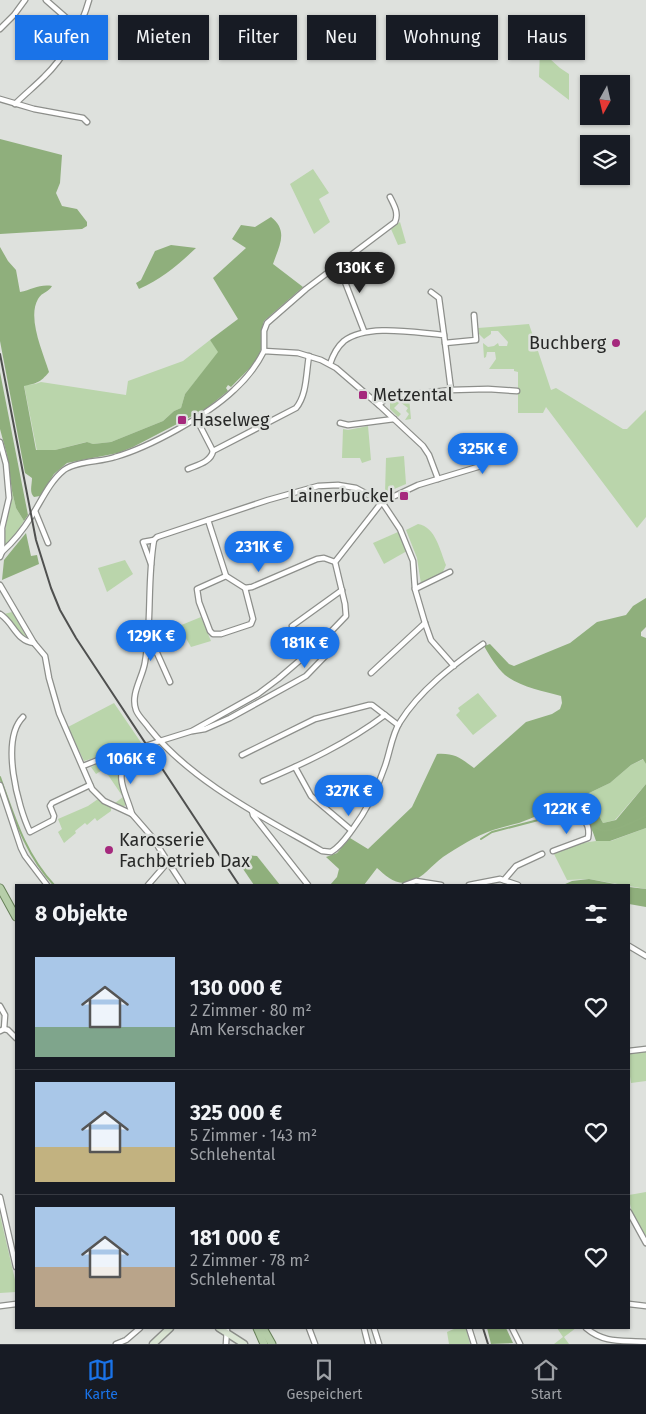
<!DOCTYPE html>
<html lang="de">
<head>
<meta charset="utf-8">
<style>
	:root { --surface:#171b24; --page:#20242c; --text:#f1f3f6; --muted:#9ea1a6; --line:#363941; --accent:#1a73e8 }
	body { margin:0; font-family:"Fira Sans",sans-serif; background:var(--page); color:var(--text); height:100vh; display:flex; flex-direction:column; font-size:19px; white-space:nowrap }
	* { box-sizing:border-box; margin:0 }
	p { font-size:16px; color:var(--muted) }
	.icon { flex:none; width:28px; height:28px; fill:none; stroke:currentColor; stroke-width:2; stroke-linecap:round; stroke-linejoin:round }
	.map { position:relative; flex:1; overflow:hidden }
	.details { position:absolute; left:15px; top:884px; width:615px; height:445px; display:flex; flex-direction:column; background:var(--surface); border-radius:0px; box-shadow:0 1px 4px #0004 }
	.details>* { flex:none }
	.top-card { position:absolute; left:15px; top:15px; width:616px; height:45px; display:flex; gap:10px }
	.needle { width:32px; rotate:188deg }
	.buttons { position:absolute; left:580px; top:75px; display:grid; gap:10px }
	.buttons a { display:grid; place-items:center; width:50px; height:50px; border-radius:0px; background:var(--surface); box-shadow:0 1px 4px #0004; font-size:25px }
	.price { position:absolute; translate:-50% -42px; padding:0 11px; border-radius:18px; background:var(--accent); color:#fff; font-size:16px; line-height:32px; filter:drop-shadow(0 1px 2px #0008) }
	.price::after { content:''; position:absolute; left:50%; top:30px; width:15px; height:11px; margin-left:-8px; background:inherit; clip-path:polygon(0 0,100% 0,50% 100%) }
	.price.current { background:#222; color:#fff }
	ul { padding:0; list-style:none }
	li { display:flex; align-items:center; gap:15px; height:125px; padding:0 20px }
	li+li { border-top:1px solid var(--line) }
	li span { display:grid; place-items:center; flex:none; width:140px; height:100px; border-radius:0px; color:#555 }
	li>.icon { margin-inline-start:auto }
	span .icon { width:60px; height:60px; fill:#fffc; stroke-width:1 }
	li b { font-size:21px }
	h2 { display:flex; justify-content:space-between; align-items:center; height:60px; padding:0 20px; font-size:21px }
	.chip { padding:0 18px; border-radius:0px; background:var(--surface); box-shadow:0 1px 4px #0004; font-size:18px; line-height:45px }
	.chip.current { background:var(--accent); color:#fff }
	.tabs { display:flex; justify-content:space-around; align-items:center; height:70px; border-top:1px solid var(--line); background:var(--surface); font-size:14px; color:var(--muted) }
	.tabs a { display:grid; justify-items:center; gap:2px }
	.tabs .current { color:var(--accent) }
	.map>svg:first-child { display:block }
	.green { fill:#bad5ab }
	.forest { fill:#8faf7c }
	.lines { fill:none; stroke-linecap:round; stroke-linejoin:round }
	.stream { stroke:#90b07d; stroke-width:2 }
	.street-casing { stroke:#8d8f8b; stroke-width:7 }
	.secondary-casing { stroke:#8d8f8b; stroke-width:9 }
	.primary-casing { stroke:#657f57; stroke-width:9 }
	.street { stroke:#fff; stroke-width:4.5 }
	.secondary { stroke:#dbe6d4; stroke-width:6 }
	.primary { stroke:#b6cea9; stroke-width:7 }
	.rail { stroke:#4f504f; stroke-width:2 }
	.poi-dot { fill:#a5297d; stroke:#dee1dd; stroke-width:2 }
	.labels { text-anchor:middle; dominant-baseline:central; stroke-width:5; stroke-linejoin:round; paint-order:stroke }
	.poi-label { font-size:18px; fill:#282928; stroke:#dee1dd; text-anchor:start }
</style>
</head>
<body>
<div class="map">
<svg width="646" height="1344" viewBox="0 0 646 1344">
	<rect width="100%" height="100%" fill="#dee1dd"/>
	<g class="green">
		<polygon points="540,50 560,68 569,74 569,100 539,77"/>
		<polygon points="313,169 329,193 319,199 330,222 314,234 290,184"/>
		<polygon points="400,222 406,243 398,245 391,229"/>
		<polygon points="529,324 551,390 556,388 623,429 627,429 646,410 646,517 637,528 546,407 543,413 518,413 518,372 514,371 514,369 489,369 496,359 495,352 487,352 486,357 484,358 483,343 488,347 494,346 498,343 499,346 507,346 508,342 498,331 491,331 491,334 484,339 479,334 478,328"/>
		<polygon points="210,340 219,352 185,394 181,408 174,411 163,421 111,442 93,444 86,442 55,450 37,451 24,385 35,384 41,382 126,395 128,381 183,361"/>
		<polygon points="409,397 411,419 405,420 409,414 406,411 408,408 400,402 394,408 401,414 398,417 390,409 390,403 394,399"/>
		<polygon points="368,426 371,460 362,463 360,458 342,458 343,429 348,430"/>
		<polygon points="404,456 406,484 385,493 386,458"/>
		<polygon points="12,491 16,508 24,521 9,544 5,546 4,537"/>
		<path d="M418 524C436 527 440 551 446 565L442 574 421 584 417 558 406 530Z"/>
		<polygon points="398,532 407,551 384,564 373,543"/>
		<polygon points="125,560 133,574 107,592 98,568"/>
		<path d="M12 612 27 638C17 634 14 620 4 614Z"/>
		<polygon points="201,617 211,641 191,647 179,626"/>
		<polygon points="478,693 497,716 473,735 456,715 460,711 458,708"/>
		<polygon points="114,703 142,744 128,750 127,748 84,761 68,727"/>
		<path d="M117 758 120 763C117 778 121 789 127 804L123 807 115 803 123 797 104 769 96 774 91 767 99 763Z"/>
		<polygon points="644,759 646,764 646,784 615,820 603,823 587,794 610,783 631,765"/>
		<polygon points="98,799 111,808 111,811 97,821 95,818 87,825 85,823 75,831 76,833 64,843 58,832 62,829 58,819 88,806"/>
		<polygon points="646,828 646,889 589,879 567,880 553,852 582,843 596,841 611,841"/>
		<polygon points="646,1051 646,1081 631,1083 629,1070 629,1054"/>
		<path d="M646 1192V1236C637 1224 629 1210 629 1195Z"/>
		<polygon points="0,1215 16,1284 16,1292 0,1293"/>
		<polygon points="456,1328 466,1328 470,1344 449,1344 447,1332"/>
		<polygon points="557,1328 576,1328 564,1337 569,1344 554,1344 563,1337"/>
	</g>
	<g class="forest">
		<polygon points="0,139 62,155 60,183 56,193 62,206 77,209 87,222 87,226 82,229 0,234"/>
		<path d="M271 217C289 231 279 246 273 264L303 287 264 321C261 330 263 339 261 349 258 363 241 376 231 387L228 385 226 388 228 391 207 408 183 421 182 419 178 421 179 423 133 447 118 453 67 463 54 474 40 496 34 497C29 492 32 485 32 478L25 473 0 341V247L8 261 16 270 20 292C32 290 39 284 52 286 49 292 42 292 38 299 27 318 43 352 49 372 40 383 37 383 24 386L36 450H55L87 442 93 444 111 442 163 421 174 411 181 408 185 394 218 352 210 340 238 319 213 278 246 248 232 239 241 225 255 227Z"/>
		<path d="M171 245 196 248C178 265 162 279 139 289L136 283 141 280 155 251Z"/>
		<polygon points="0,372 28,515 24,521 16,508 12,491 7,455 0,429"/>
		<polygon points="26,533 31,556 37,555 39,564 2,580 4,560"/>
		<path d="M646 598V627L641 632V636L646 638V764L643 759 631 765 610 783 587 794 603 823 616 820 646 784V828L610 841H596C593 832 589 820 581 815 561 802 538 816 519 823 511 825 502 827 493 830 476 836 458 847 443 857 432 865 423 878 410 882 396 886 386 876 377 868L364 885H330L337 877 339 869 326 857 337 853 350 838 368 849 412 807 437 754C455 753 460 758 474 768L526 722 552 714 560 709 562 703 561 696C543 691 520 687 505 675 497 668 489 655 484 646L490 644 509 664 514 666 570 643 597 622 626 615 633 606Z"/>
		<polygon points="247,855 257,856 280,885 254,885 241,866"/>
		<polygon points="589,879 620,885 563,885 572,881"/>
		<polygon points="629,887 646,889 646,907 629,904"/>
		<polygon points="487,1328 506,1328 513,1343 491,1344"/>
	</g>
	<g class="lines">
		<g class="stream">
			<path d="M0 777C14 816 25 854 54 885"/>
			<path d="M570 808 585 811C589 816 591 824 596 828 608 837 634 821 646 816"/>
			<polyline points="481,839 492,832 546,818"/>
		</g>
		<defs>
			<g id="street">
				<polyline points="46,0 71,22 79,25"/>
				<polyline points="0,29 14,15 25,0"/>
				<polyline points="0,99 34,109 83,118 87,122"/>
				<path d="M15 104C24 95 35 86 44 77 64 58 82 26 89 0"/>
				<polyline points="338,264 364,331"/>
				<polyline points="431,292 439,298 444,335"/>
				<polyline points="445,343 476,340 474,315"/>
				<path d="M264 351V331L267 323 306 289 395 222C399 213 394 205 390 197"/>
				<path d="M330 364C333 355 337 347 344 341 368 323 416 333 444 335L451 390"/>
				<polyline points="379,405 387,397 451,390 488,389 517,391"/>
				<path d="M196 418 213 451 296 408C307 395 306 373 309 356"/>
				<polyline points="340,423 348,425 394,419"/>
				<polyline points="0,442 6,464 9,498 2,528 2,552 0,557"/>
				<path d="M188 469C197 465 211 462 213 451"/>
				<polyline points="35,511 48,543"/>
				<polyline points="208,520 226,576 245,588 252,587 317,559 324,558 335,562"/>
				<path d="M2 552C13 542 23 530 31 517 41 502 49 482 64 470 76 461 101 462 115 457 150 447 208 415 234 390 246 379 257 365 264 351L298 353 321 360 336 368 379 405 423 446 429 455 438 479"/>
				<polyline points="151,564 143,542 154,540"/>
				<polyline points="226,576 197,589 199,602 210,631 213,634 221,634 251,624 253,619 245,588"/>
				<polyline points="0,585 34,643 45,656 49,678 59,713 92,789 104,801 132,814 152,837 183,885"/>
				<polyline points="415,589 450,572"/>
				<path d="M0 614C14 623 16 641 34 643"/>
				<polyline points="292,626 342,590"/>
				<polyline points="149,635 170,682"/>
				<path d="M454 666 431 640 425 623 415 589 413 561 400 529 382 502 356 488 338 485 318 486 268 500 157 537 154 540C147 580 152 622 145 662 143 677 130 694 136 710 138 716 145 722 149 728 192 782 263 817 322 851L331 852C340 847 346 838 352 830 367 810 377 790 385 766 390 752 392 734 400 722 420 690 452 666 483 644"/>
				<polyline points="371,673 425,623"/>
				<path d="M23 717C0 740 18 807 30 832L53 820 54 816 50 806 52 803 90 785"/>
				<polyline points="193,731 205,729 230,718 306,676 335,646"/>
				<path d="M126 753C116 783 124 787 132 814"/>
				<polyline points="242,755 315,719 369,705 372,705 398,725"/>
				<polyline points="83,766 103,758 126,753 160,741 192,731 258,694 278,679 320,643 346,616 345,604 335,562 382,502 418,485 481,466 496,454 504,440"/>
				<polyline points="295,767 311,796 351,830"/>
				<path d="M263 781C305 763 348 743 385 715"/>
				<polyline points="0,785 21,848 25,856 47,885"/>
				<polyline points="252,811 253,815 308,885"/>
				<path d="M545 814C563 810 593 812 588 838L553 851"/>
				<polyline points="504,880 516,866 542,854"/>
				<polyline points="148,885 168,862"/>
				<polyline points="405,885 416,881 441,885"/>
				<polyline points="469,885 500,879 518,885"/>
				<polyline points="629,946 646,956"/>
				<polyline points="0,1006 5,1015 4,1029"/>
				<polyline points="0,1031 4,1029 8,1030 16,1038"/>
				<polyline points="629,1051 646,1049"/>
				<polyline points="0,1197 16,1267"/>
				<polyline points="629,1212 646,1243"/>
				<polyline points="629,1304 646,1306"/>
				<polyline points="0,1306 16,1304"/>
				<polyline points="309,1328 315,1344"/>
				<polyline points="364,1328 368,1344"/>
				<polyline points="374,1328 379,1344"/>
				<polyline points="469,1328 474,1344"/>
				<polyline points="512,1328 520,1344"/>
				<path d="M586 1328C605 1344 622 1340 646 1342"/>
				<polyline points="116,1344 126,1340 140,1328"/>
				<polyline points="226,1344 227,1328"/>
			</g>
			<g id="secondary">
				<polyline points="219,1328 244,1344"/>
				<polyline points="153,1344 170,1328"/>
			</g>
			<g id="primary">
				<polyline points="0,888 16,917"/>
				<polyline points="257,1328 264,1344"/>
				<polyline points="263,1328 272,1344"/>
			</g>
		</defs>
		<use href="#street" class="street-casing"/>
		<use href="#secondary" class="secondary-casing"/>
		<use href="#primary" class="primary-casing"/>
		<use href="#street" class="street"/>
		<use href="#secondary" class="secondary"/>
		<use href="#primary" class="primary"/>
		<g class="rail">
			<polyline points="0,354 36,540 51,588 60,610 76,638 239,885"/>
			<polyline points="483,1328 488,1344"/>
		</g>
	</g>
	<g class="poi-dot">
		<circle cx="616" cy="343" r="5"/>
		<rect x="358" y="390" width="10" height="10" rx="2.5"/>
		<rect x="177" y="415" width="10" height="10" rx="2.5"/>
		<rect x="399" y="491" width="10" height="10" rx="2.5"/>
		<circle cx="109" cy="850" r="5"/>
	</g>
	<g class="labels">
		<g class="poi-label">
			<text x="606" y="343" text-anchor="end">Buchberg</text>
			<text x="373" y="395">Metzental</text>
			<text x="192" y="420">Haselweg</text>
			<text x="394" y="496" text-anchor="end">Lainerbuckel</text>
			<text x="119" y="840">Karosserie<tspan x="119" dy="21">Fachbetrieb Dax</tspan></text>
		</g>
	</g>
</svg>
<div class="buttons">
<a><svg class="needle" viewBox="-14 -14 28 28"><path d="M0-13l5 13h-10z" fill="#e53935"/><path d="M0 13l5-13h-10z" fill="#9ea1a6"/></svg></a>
<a><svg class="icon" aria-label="layers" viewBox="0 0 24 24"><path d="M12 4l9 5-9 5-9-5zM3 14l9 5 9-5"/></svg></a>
</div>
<b class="price current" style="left:360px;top:294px">130K €</b>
<b class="price" style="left:483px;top:475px">325K €</b>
<b class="price" style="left:259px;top:573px">231K €</b>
<b class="price" style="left:151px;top:662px">129K €</b>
<b class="price" style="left:305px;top:669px">181K €</b>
<b class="price" style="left:131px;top:785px">106K €</b>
<b class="price" style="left:349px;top:817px">327K €</b>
<b class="price" style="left:567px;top:835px">122K €</b>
<div class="top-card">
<a class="chip current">Kaufen</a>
<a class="chip">Mieten</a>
<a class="chip">Filter</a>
<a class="chip">Neu</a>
<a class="chip">Wohnung</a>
<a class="chip">Haus</a>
</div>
<section class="details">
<h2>8 Objekte<svg class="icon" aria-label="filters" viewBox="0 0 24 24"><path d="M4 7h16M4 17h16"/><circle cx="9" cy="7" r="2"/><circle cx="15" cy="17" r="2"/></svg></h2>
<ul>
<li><span style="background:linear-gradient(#a9c7e8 70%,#7fa58c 0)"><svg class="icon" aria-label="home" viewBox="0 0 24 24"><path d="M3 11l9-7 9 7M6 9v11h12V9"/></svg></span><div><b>130 000 €</b><p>2 Zimmer · 80 m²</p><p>Am Kerschacker</p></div><svg class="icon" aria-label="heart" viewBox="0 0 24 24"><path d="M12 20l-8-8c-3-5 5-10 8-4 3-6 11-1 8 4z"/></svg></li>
<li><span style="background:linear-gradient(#a9c7e8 65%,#c2b280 0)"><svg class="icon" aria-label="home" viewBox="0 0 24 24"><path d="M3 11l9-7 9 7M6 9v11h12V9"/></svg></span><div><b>325 000 €</b><p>5 Zimmer · 143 m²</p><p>Schlehental</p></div><svg class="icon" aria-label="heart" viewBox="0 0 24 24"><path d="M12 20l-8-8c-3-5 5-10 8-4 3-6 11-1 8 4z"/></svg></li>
<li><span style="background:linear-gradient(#a9c7e8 60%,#b9a48a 0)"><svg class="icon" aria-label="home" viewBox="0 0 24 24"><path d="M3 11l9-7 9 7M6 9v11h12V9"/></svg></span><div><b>181 000 €</b><p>2 Zimmer · 78 m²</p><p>Schlehental</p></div><svg class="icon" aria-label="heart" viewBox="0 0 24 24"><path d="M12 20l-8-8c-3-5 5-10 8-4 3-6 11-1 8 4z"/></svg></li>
</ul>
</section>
</div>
<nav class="tabs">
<a class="current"><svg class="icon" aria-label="map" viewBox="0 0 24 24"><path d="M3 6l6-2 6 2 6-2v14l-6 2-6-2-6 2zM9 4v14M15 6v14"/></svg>Karte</a>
<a><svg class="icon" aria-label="saved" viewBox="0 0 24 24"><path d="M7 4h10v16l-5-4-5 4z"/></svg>Gespeichert</a>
<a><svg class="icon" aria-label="home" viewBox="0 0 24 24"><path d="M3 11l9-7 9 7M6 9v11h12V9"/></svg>Start</a>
</nav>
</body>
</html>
